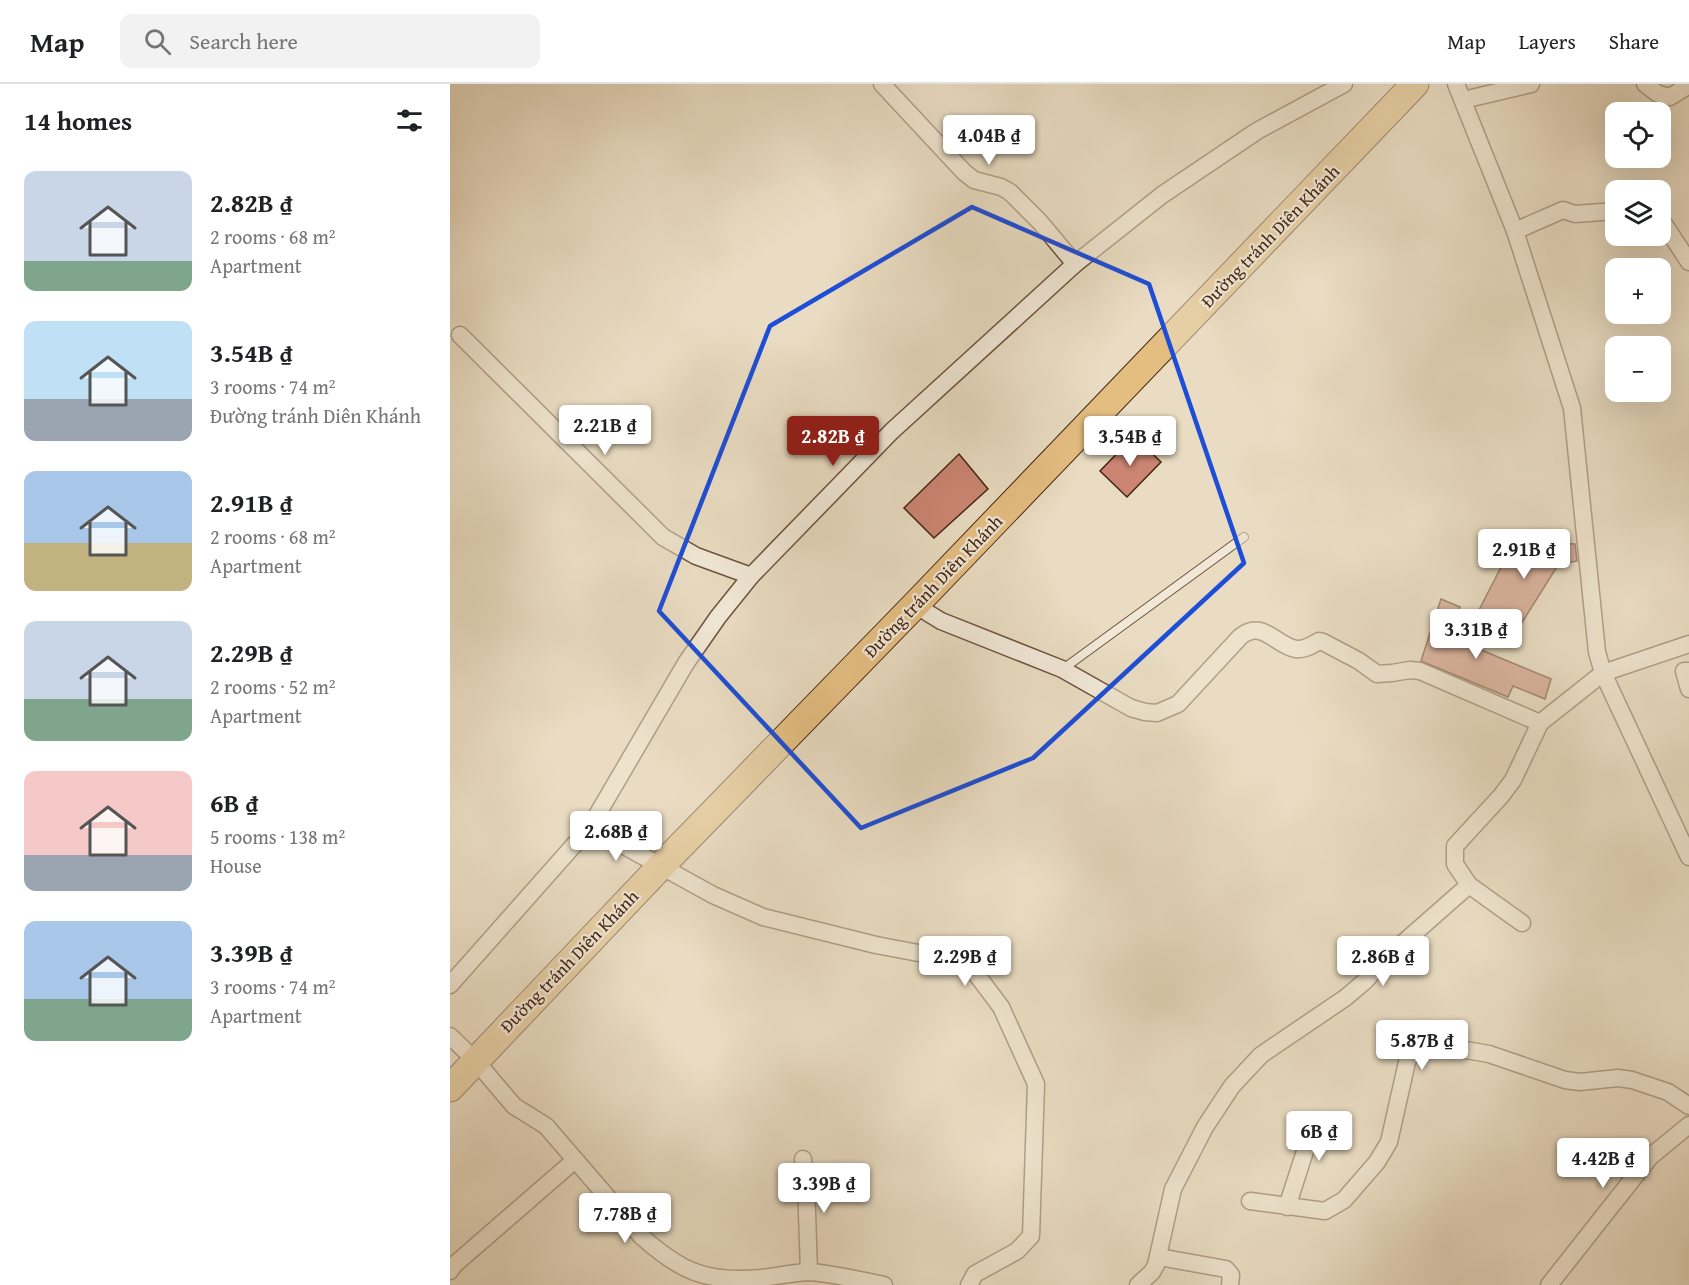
<!DOCTYPE html>
<html lang="en">
<head>
<meta charset="utf-8">
<style>
	:root { --surface:#fff; --page:#f2f2f2; --text:#202124; --muted:#757577; --line:#e0e0e0; --accent:#8f2418 }
	body { margin:0; font-family:"Gentium Book Plus",serif; background:var(--page); color:var(--text); height:100vh; display:flex; flex-direction:column; font-size:22px; white-space:nowrap }
	* { box-sizing:border-box; margin:0 }
	p { font-size:20px; color:var(--muted) }
	.icon { flex:none; width:33px; height:33px; fill:none; stroke:currentColor; stroke-width:2; stroke-linecap:round; stroke-linejoin:round }
	.map { position:relative; flex:1; overflow:hidden }
	.details { display:flex; flex-direction:column; background:var(--surface); width:450px }
	.details>* { flex:none }
	.buttons { position:absolute; left:1155px; top:18px; display:grid; gap:12px }
	.buttons a { display:grid; place-items:center; width:66px; height:66px; border-radius:12px; background:var(--surface); box-shadow:0 6px 24px #0002; font-size:30px }
	.price { position:absolute; translate:-50% -51px; padding:0 14px; border-radius:6px; background:#fff; color:#222; font-size:20px; line-height:39px; filter:drop-shadow(0 2px 3px #0008) }
	.price::after { content:''; position:absolute; left:50%; top:36px; width:18px; height:14px; margin-left:-9px; background:inherit; clip-path:polygon(0 0,100% 0,50% 100%) }
	.price.on { background:var(--accent); color:#fff }
	ul { padding:0; list-style:none }
	li { display:flex; align-items:center; gap:18px; height:150px; padding:0 24px }
	li span { display:grid; place-items:center; flex:none; width:168px; height:120px; border-radius:12px; color:#555 }
	li>.icon { margin-inline-start:auto }
	span .icon { width:72px; height:72px; fill:#fffc; stroke-width:1 }
	li b { font-size:26px }
	h2 { display:flex; justify-content:space-between; align-items:center; height:72px; padding:0 24px; font-size:26px }
	header { display:flex; align-items:center; gap:36px; box-sizing:border-box; height:84px; padding:0 30px; background:var(--surface); border-bottom:2px solid var(--line) }
	header strong { font-size:28px }
	nav { display:flex; gap:33px; margin-inline-start:auto; font-size:21px }
	.search { width:420px; height:54px; background:var(--page); display:flex; align-items:center; gap:15px; box-sizing:border-box; padding:0 21px; border-radius:12px; color:var(--muted); font-size:22px }
	main { display:flex; flex:1; min-height:0 }
	.map>svg:first-child { display:block }
	.building { fill:#cb8572; stroke:#442512; stroke-width:1.5 }
	.lines { fill:none; stroke-linecap:round; stroke-linejoin:round }
	.service-casing { stroke:#6d533e; stroke-width:10 }
	.minor-casing { stroke:#6d533e; stroke-width:19 }
	.trunk-casing { stroke:#442512; stroke-width:29 }
	.service { stroke:#f1e8d7; stroke-width:8 }
	.minor { stroke:#f1e8d7; stroke-width:16 }
	.trunk { stroke:#e4be81; stroke-width:27 }
	.marked { fill:none; stroke:#1d4ed8; stroke-width:4.5; stroke-linejoin:round }
	.labels { text-anchor:middle; dominant-baseline:central; stroke-width:4.5; stroke-linejoin:round; paint-order:stroke }
	.street-label { font-size:18px; fill:#442512; stroke:#f1e8d7 }
</style>
</head>
<body>
<header>
<strong>Map</strong>
<div class="search"><svg class="icon" aria-label="search" viewBox="0 0 24 24"><circle cx="10" cy="10" r="6"/><path d="M15 15l6 6"/></svg>Search here</div>
<nav><a>Map</a><a>Layers</a><a>Share</a></nav>
</header>
<main>
<section class="details">
<h2>14 homes<svg class="icon" aria-label="filters" viewBox="0 0 24 24"><path d="M4 7h16M4 17h16"/><circle cx="9" cy="7" r="2"/><circle cx="15" cy="17" r="2"/></svg></h2>
<ul>
<li><span style="background:linear-gradient(#c9d6e8 75%,#7fa58c 0)"><svg class="icon" aria-label="home" viewBox="0 0 24 24"><path d="M3 11l9-7 9 7M6 9v11h12V9"/></svg></span><div><b>2.82B ₫</b><p>2 rooms · 68 m²</p><p>Apartment</p></div></li>
<li><span style="background:linear-gradient(#bfe0f5 65%,#9aa5b1 0)"><svg class="icon" aria-label="home" viewBox="0 0 24 24"><path d="M3 11l9-7 9 7M6 9v11h12V9"/></svg></span><div><b>3.54B ₫</b><p>3 rooms · 74 m²</p><p>Đường tránh Diên Khánh</p></div></li>
<li><span style="background:linear-gradient(#a9c7e8 60%,#c2b280 0)"><svg class="icon" aria-label="home" viewBox="0 0 24 24"><path d="M3 11l9-7 9 7M6 9v11h12V9"/></svg></span><div><b>2.91B ₫</b><p>2 rooms · 68 m²</p><p>Apartment</p></div></li>
<li><span style="background:linear-gradient(#c9d6e8 65%,#7fa58c 0)"><svg class="icon" aria-label="home" viewBox="0 0 24 24"><path d="M3 11l9-7 9 7M6 9v11h12V9"/></svg></span><div><b>2.29B ₫</b><p>2 rooms · 52 m²</p><p>Apartment</p></div></li>
<li><span style="background:linear-gradient(#f6c9c9 70%,#9aa5b1 0)"><svg class="icon" aria-label="home" viewBox="0 0 24 24"><path d="M3 11l9-7 9 7M6 9v11h12V9"/></svg></span><div><b>6B ₫</b><p>5 rooms · 138 m²</p><p>House</p></div></li>
<li><span style="background:linear-gradient(#a9c7e8 65%,#7fa58c 0)"><svg class="icon" aria-label="home" viewBox="0 0 24 24"><path d="M3 11l9-7 9 7M6 9v11h12V9"/></svg></span><div><b>3.39B ₫</b><p>3 rooms · 74 m²</p><p>Apartment</p></div></li>
</ul>
</section>
<div class="map">
<svg width="1239" height="1201" viewBox="0 0 1239 1201">
	<rect width="100%" height="100%" fill="#e9dcc2"/>
	<filter id="stains"><feTurbulence type="fractalNoise" baseFrequency=".00333" numOctaves="4"/><feColorMatrix values="0 0 0 0 .2 0 0 0 0 .09 0 0 0 0 .02 0 0 0 .5 -.17"/></filter>
	<radialGradient id="worn" r=".72"><stop offset=".6" stop-color="#630" stop-opacity="0"/><stop offset="1" stop-color="#630" stop-opacity=".3"/></radialGradient>
	<g class="building">
		<polygon points="684,352 711,378 677,413 650,387"/>
		<polygon points="509,370 538,405 484,454 454,424"/>
		<polygon points="1064,458 1125,460 1127,477 1108,481 1068,545 1028,528"/>
		<polygon points="991,515 1010,523 1000,553 1101,595 1095,615 1063,602 1058,613 971,577"/>
	</g>
	<g class="lines">
		<defs>
			<polyline id="service" points="613,585 794,453"/>
			<g id="minor">
				<polyline points="432,0 514,88 524,96 551,103 560,108 590,138 625,180"/>
				<polyline points="1006,0 1065,147 1122,324 1147,568 1153,589 1239,773"/>
				<polyline points="1195,0 1208,10 1220,13 1236,3 1238,0"/>
				<polyline points="1013,16 1081,0"/>
				<polyline points="1210,134 1239,178"/>
				<polyline points="1065,147 1113,126 1125,130 1166,127"/>
				<polyline points="10,251 213,453 246,472 301,492"/>
				<path d="M465 521 491 537 612 585 681 624 695 628 707 629 728 620 790 553C812 534 826 562 846 565 855 566 862 561 869 557L873 558 909 577 927 590 942 589 960 586 970 587 1090 639"/>
				<polyline points="1239,587 1234,587 1239,605"/>
				<polyline points="140,743 263,811 313,833 426,861 500,875 521,883 551,923 586,1000 581,1152 567,1167 525,1190 519,1201"/>
				<polyline points="1019,801 1072,839"/>
				<polyline points="0,901 140,743 236,579 268,533 301,492 442,347 625,180 712,111 807,47 894,0"/>
				<path d="M0 952 25 976 64 1022 96 1042 191 1152C231 1188 257 1199 311 1194 327 1192 342 1189 357 1188 377 1188 413 1197 434 1201"/>
				<polyline points="353,1075 356,1099 359,1188"/>
				<polyline points="800,1117 875,1127 894,1116 927,1078 939,1058 957,978 960,971 971,963 980,962 1016,966 1039,970 1115,996 1130,998 1168,994 1182,996 1218,1008 1239,1022"/>
				<polyline points="837,1123 858,1058 856,1052 849,1045"/>
				<polyline points="709,1173 776,1185 781,1191 780,1201"/>
				<polyline points="0,1187 4,1181 125,1076"/>
				<polyline points="688,1201 702,1188 706,1181 723,1105 755,1043 782,1002 811,971 895,914 914,898 936,874 1019,801 1005,780 1005,762 1051,712 1063,696 1090,639 1153,589 1239,560"/>
				<polyline points="1099,1201 1200,1073 1239,1041"/>
			</g>
			<polyline id="trunk" points="0,1004 210,783 465,521 965,0"/>
		</defs>
		<use href="#service" class="service-casing"/>
		<use href="#minor" class="minor-casing"/>
		<use href="#trunk" class="trunk-casing"/>
		<use href="#service" class="service"/>
		<use href="#minor" class="minor"/>
		<use href="#trunk" class="trunk"/>
	</g>
	<path d="M0 0H1239V1201H0ZM522 123 699 200 794 479 583 674 411 744 209 527 320 242Z" fill="#e9dcc2" fill-opacity=".55" fill-rule="evenodd"/>
	<path class="marked" d="M522 123 699 200 794 479 583 674 411 744 209 527 320 242Z"/>
	<g class="labels">
		<g class="street-label">
			<text transform="translate(820 152) rotate(-46)">Đường tránh Diên Khánh</text>
			<text transform="translate(483 502) rotate(-46)">Đường tránh Diên Khánh</text>
			<text transform="translate(119 877) rotate(-46)">Đường tránh Diên Khánh</text>
		</g>
	</g>
	<rect width="100%" height="100%" filter="url(#stains)"/>
	<rect width="100%" height="100%" fill="url(#worn)"/>
</svg>
<div class="buttons">
<a><svg class="icon" aria-label="locate" viewBox="0 0 24 24"><circle cx="12" cy="12" r="6"/><path d="M12 2v4M12 18v4M2 12h4M18 12h4"/></svg></a>
<a><svg class="icon" aria-label="layers" viewBox="0 0 24 24"><path d="M12 4l9 5-9 5-9-5zM3 14l9 5 9-5"/></svg></a>
<a>+</a>
<a>−</a>
</div>
<b class="price" style="left:539px;top:82px">4.04B ₫</b>
<b class="price" style="left:155px;top:372px">2.21B ₫</b>
<b class="price on" style="left:383px;top:383px">2.82B ₫</b>
<b class="price" style="left:680px;top:383px">3.54B ₫</b>
<b class="price" style="left:1074px;top:496px">2.91B ₫</b>
<b class="price" style="left:1026px;top:576px">3.31B ₫</b>
<b class="price" style="left:166px;top:778px">2.68B ₫</b>
<b class="price" style="left:515px;top:903px">2.29B ₫</b>
<b class="price" style="left:933px;top:903px">2.86B ₫</b>
<b class="price" style="left:972px;top:987px">5.87B ₫</b>
<b class="price" style="left:869px;top:1078px">6B ₫</b>
<b class="price" style="left:1153px;top:1105px">4.42B ₫</b>
<b class="price" style="left:374px;top:1130px">3.39B ₫</b>
<b class="price" style="left:175px;top:1160px">7.78B ₫</b>
</div>
</main>
</body>
</html>
